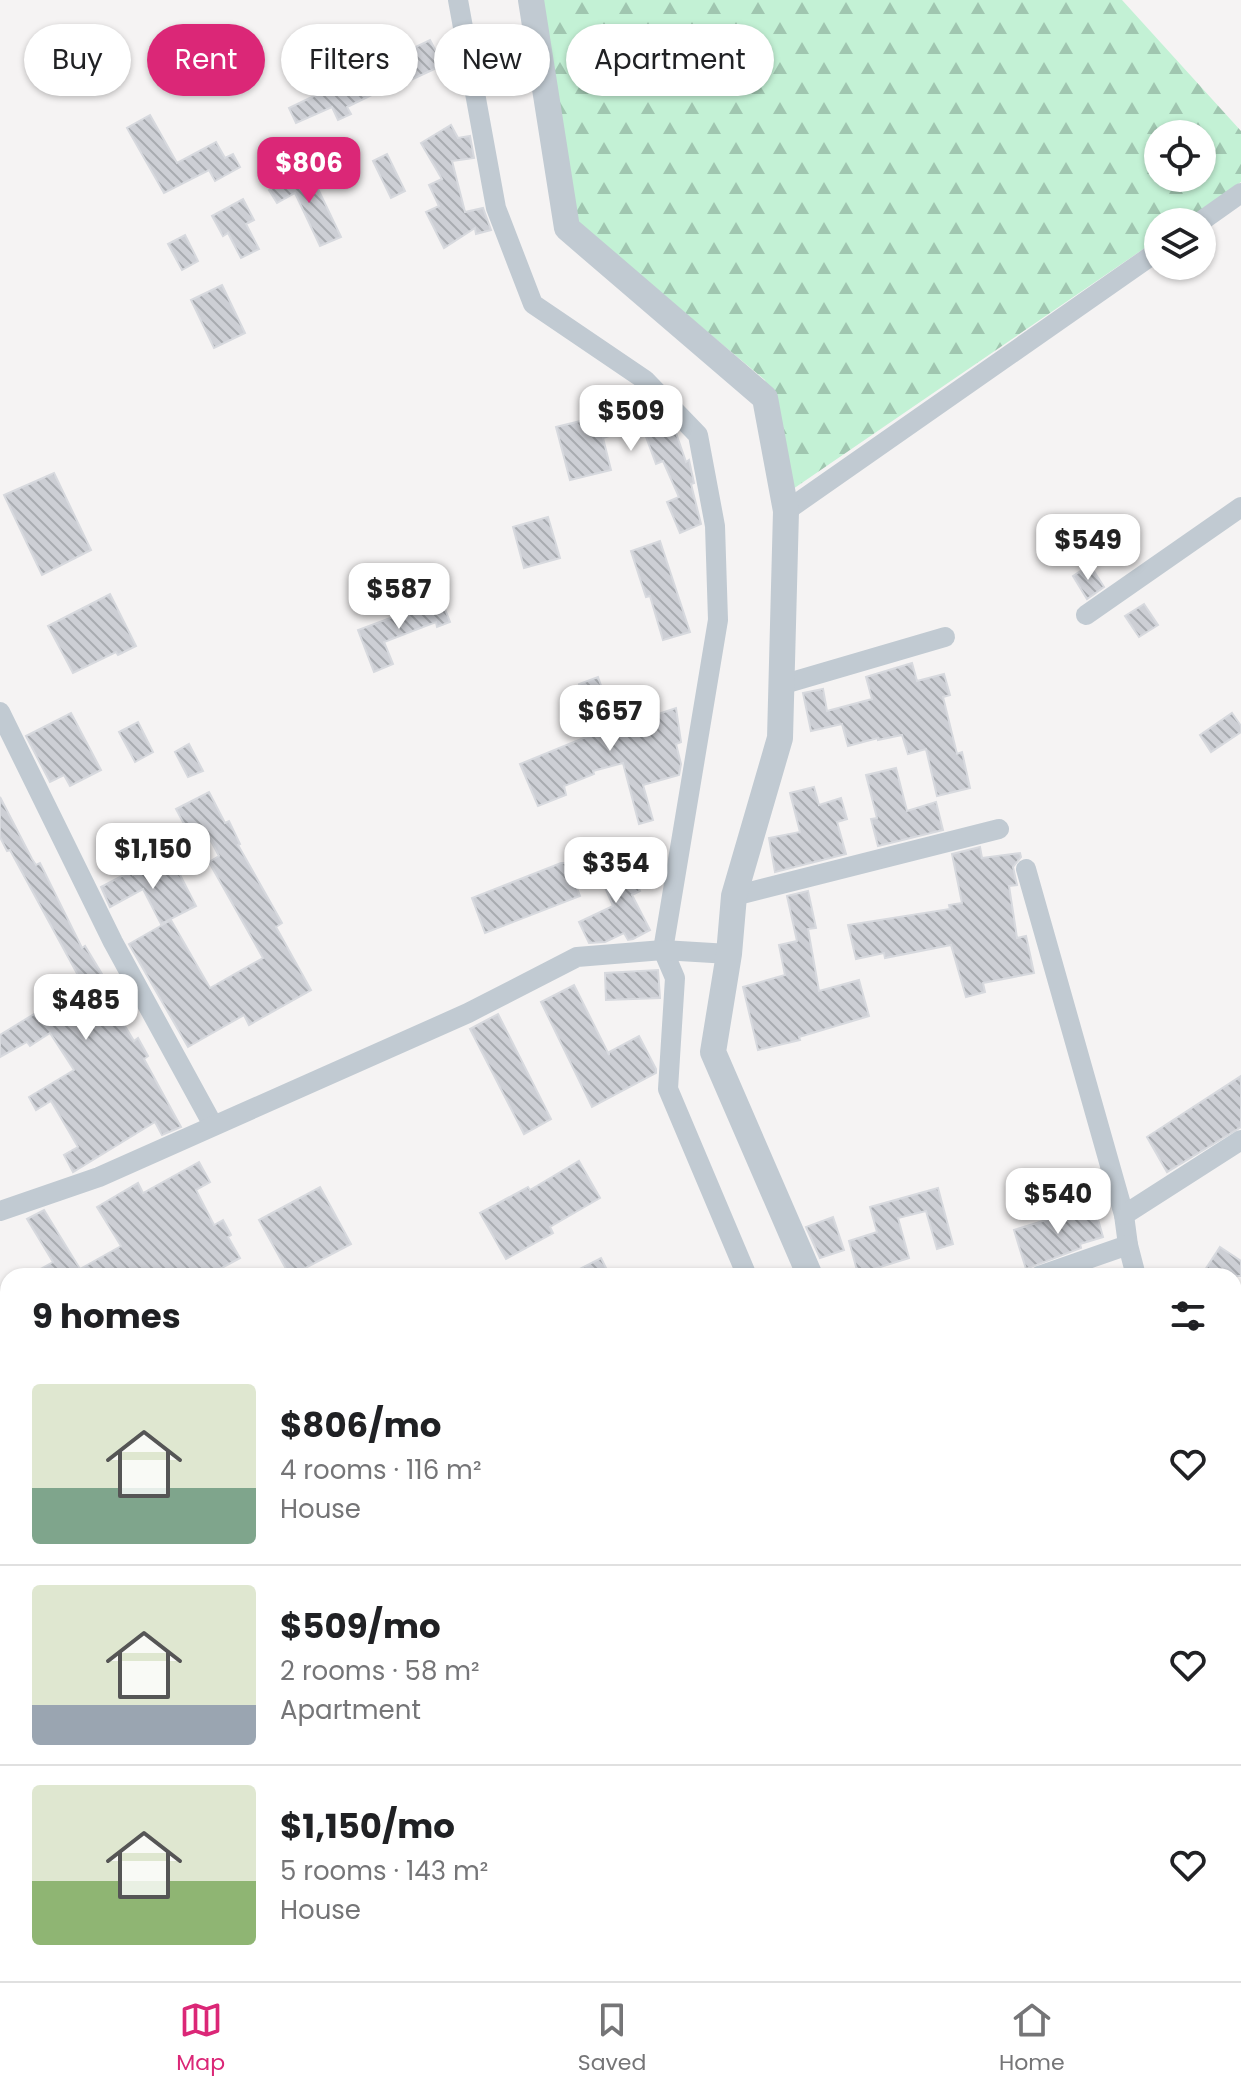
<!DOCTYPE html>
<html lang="en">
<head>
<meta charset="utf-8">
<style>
	:root { --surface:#fff; --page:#f2f2f2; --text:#202124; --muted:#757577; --line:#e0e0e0; --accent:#db2777 }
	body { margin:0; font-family:Poppins,sans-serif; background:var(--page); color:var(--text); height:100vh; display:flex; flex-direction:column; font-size:30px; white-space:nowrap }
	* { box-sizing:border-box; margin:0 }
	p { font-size:26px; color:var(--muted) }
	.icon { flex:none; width:44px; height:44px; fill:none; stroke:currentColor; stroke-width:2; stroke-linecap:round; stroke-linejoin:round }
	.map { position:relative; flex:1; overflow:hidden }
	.details { position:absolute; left:0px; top:1268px; width:1242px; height:714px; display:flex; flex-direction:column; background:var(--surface); border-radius:24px 24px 0 0; box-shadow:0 2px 6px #0004 }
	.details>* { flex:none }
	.guide { position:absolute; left:24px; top:24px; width:800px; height:72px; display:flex; gap:16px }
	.tools { position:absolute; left:1144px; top:120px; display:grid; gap:16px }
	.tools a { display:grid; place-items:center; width:72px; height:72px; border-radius:50%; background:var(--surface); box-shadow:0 2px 6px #0004; font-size:40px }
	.price { position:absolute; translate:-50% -68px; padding:0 18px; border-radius:16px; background:#fff; color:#222; font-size:26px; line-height:52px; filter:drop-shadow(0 2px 4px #0008) }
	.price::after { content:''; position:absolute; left:50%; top:48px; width:24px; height:18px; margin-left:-12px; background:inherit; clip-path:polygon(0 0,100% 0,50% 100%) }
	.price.on { background:var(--accent); color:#fff }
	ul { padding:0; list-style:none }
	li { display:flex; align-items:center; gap:24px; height:200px; padding:0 32px }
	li+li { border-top:2px solid var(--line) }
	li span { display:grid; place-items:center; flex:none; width:224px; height:160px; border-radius:8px; color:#555 }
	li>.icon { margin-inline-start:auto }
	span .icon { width:96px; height:96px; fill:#fffc; stroke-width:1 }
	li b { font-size:34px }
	h2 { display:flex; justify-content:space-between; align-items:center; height:96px; padding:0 32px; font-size:34px }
	.tag { padding:0 28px; border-radius:36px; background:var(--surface); box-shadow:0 2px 6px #0004; font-size:28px; line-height:72px }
	.tag.on { background:var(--accent); color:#fff }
	.tabs { display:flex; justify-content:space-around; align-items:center; height:112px; border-top:2px solid var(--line); background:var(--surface); font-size:22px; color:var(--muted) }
	.tabs a { display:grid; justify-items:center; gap:4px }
	.tabs .on { color:var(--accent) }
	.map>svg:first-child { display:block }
	.forest { fill:url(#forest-firs); fill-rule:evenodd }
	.building { fill:url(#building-back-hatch); stroke:#d7d9de; stroke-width:2 }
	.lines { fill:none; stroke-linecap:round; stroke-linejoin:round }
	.minor { stroke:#c1cad2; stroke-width:20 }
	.tertiary { stroke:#c1cad2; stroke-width:26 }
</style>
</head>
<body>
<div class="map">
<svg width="1241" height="1981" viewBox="0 0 1241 1981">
	<defs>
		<pattern id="forest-firs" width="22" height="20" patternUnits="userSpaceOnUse" patternTransform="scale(2)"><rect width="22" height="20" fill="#c3f1d5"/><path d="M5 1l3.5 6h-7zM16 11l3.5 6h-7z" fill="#a0c6b0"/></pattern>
		<pattern id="building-back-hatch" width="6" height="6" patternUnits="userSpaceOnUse" patternTransform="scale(2)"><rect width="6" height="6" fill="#cdcfd5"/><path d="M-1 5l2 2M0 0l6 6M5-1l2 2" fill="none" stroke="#a8abb0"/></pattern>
	</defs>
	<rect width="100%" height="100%" fill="#f5f3f3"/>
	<path class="forest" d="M534 0H1122L1241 131V182L1183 222H1158V239L793 489 765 380 571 218ZM1158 134H1202V178H1158Z"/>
	<g class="building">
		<polygon points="430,40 443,65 387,91 386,88 347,107 351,114 338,120 332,107 296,123 289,108"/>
		<polygon points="150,115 177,163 216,142 225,158 233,154 240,167 215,181 209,170 164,193 127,128"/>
		<polygon points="451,125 458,138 470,136 474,158 452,161 465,212 483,208 491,230 476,234 475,228 444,248 426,212 439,206 429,185 442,179 421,143"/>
		<polygon points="387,154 405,191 391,198 373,161"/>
		<polygon points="308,168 341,237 320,246 295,193 277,203 269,190"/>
		<polygon points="243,199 254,220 246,224 259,249 241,258 228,233 223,236 212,216"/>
		<polygon points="185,235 198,261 182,270 168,244"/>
		<polygon points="222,285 245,333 214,348 191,300"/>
		<polygon points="645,399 650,404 656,426 667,422 675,430 686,462 689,460 694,483 691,484 701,524 680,533 667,502 679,497 663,461 656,464 642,426 603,438 611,470 570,480 556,427 621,411 619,406"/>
		<polygon points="54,473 91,550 42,575 4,495"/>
		<polygon points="548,517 560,558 524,568 513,527"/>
		<polygon points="660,541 690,632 663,640 650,596 646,597 631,551"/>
		<polygon points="1090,565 1104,587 1087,599 1073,576"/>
		<polygon points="110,594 136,646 118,655 116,652 73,673 48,626"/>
		<polygon points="441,599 450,622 437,627 436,622 384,642 393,664 374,672 358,630"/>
		<polygon points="1144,604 1158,625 1139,637 1125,616"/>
		<polygon points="912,663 917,681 944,674 950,695 943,697 957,754 962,752 970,788 937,796 926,749 908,754 902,735 878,740 878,738 848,746 842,724 811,731 803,693 823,689 827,711 872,699 866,677"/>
		<polygon points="598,677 616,728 676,708 681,742 676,744 681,764 679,775 643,785 653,820 639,824 623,763 593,771 594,774 564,786 566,795 538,806 520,764 596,733 579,684"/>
		<polygon points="71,713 101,770 70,786 64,775 50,782 26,736"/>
		<polygon points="1232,713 1241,726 1241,732 1211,752 1200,735"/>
		<polygon points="138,722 153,752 135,762 119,732"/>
		<polygon points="189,744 203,771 188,777 175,752"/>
		<polygon points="896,768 907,811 936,802 943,830 878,846 871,819 877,818 866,775"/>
		<polygon points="814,787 819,805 841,798 847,819 837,822 846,854 775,872 769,838 800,832 790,793"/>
		<polygon points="209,792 225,823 229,821 240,844 238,845 282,923 276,927 311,990 249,1025 244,1015 188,1047 129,944 171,920 210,988 263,958 209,862 219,856 205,830 191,837 176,809"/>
		<polygon points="0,797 32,859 36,865 40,863 82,948 85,946 105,979 99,983 134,1041 138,1038 148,1056 144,1059 181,1127 162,1135 155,1122 73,1172 64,1155 78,1147 51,1101 36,1110 29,1097 74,1070 50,1033 30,1046 27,1042 0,1057 0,1035 78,987 76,982 80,979 10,850 7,851 0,837"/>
		<polygon points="980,847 982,858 1020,853 1021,857 1013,867 1017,885 1009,886 1017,938 1026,936 1034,973 983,983 985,992 966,997 951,945 885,958 884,953 856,959 848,925 950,909 949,905 962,903 952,854"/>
		<polygon points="623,852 640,891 632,895 650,930 633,939 628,940 624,933 605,942 589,943 579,922 613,906 595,864"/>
		<polygon points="561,863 567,863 580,896 485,933 472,898"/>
		<polygon points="154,864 156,868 162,865 167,873 176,867 196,906 161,924 143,889 110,907 101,887 131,871 133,875"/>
		<polygon points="808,891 816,928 808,929 819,991 859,980 869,1016 799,1037 800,1040 758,1050 743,987 785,975 779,945 797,941 787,896"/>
		<polygon points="658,970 660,998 606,1000 605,973"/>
		<polygon points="574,985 609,1055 609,1052 639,1036 656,1069 656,1073 592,1107 541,1002"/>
		<polygon points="498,1014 551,1119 524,1134 470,1029"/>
		<polygon points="1241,1076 1241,1127 1167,1172 1147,1137"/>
		<polygon points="579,1161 600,1198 550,1227 553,1233 506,1259 480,1213 528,1187 530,1190"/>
		<polygon points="199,1162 210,1182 196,1190 214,1225 223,1220 231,1235 228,1237 240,1258 207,1276 28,1276 53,1262 27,1219 44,1210 80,1269 121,1246 97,1207 138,1183 143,1193"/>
		<polygon points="320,1187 351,1244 290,1276 259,1220"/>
		<polygon points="938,1188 953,1244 937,1249 926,1211 898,1218 909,1258 858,1274 849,1241 877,1232 870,1207"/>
		<polygon points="1094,1205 1103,1237 1080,1244 1081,1248 1026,1269 1014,1230"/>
		<polygon points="833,1217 844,1250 820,1258 806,1227"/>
		<polygon points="1220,1247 1241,1261 1241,1276 1201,1276"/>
		<polygon points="601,1258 610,1276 566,1276"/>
	</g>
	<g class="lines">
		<g class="minor">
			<polyline points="458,0 496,208 533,304 645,380 698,435 715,526 718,620 663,950 675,978 668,1089 747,1276"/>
			<polyline points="1200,222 1241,193"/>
			<polyline points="786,511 1158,251"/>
			<polyline points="1086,615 1241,507"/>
			<polyline points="781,685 945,637"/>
			<polyline points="0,712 113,942 213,1125"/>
			<polyline points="1026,869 1124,1215 1128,1245 1136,1276"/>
			<polyline points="734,896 999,829"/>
			<polyline points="0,1211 99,1177 468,1013 577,957 663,950 729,954"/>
			<polyline points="1124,1215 1241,1140"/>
			<polyline points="1039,1276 1128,1245"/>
			<polyline points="1234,1365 1241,1356"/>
			<polyline points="1234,1502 1241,1513"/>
			<polyline points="1234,1836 1241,1842"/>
			<polyline points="182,1974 186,1981"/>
			<polyline points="310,1974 314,1981"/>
			<polyline points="920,1974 925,1981"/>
			<polyline points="855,1981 866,1974"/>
		</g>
		<g class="tertiary">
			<polyline points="531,0 567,228 765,398 786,511 780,738 734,896 729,954 713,1052 810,1276"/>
			<polyline points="1234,1533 1241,1527"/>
		</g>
	</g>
</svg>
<div class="tools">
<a><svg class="icon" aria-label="locate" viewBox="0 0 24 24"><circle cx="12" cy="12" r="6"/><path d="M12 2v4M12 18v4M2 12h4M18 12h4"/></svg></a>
<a><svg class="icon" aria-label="layers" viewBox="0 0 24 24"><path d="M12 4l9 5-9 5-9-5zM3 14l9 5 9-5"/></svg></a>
</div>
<b class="price on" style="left:309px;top:205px">$806</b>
<b class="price" style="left:631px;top:453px">$509</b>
<b class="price" style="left:1088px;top:582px">$549</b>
<b class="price" style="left:399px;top:631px">$587</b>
<b class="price" style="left:610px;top:753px">$657</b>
<b class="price" style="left:153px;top:891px">$1,150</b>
<b class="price" style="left:616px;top:905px">$354</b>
<b class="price" style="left:86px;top:1042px">$485</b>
<b class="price" style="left:1058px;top:1236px">$540</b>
<div class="guide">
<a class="tag">Buy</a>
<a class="tag on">Rent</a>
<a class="tag">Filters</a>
<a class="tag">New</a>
<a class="tag">Apartment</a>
</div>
<section class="details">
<h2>9 homes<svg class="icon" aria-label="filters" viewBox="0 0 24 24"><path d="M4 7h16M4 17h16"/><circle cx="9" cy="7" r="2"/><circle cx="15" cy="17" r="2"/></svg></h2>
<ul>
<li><span style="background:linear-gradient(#dfe7d0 65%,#7fa58c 0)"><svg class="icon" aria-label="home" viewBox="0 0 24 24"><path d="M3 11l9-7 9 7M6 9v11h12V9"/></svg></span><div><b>$806/mo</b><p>4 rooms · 116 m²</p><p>House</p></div><svg class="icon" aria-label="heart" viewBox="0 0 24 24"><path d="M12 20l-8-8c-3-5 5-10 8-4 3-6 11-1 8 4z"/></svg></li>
<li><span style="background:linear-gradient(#dfe7d0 75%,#9aa5b1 0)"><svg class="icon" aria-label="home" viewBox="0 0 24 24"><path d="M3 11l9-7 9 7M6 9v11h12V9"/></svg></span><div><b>$509/mo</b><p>2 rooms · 58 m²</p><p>Apartment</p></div><svg class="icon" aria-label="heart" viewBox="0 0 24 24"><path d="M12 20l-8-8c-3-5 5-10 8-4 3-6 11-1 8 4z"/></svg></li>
<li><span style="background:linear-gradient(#dfe7d0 60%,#8fb573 0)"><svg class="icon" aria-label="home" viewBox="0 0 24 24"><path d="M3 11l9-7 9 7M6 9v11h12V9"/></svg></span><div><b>$1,150/mo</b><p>5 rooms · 143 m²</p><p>House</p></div><svg class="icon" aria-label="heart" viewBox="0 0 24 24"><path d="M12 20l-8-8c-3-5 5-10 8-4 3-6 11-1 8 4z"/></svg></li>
</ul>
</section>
</div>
<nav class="tabs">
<a class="on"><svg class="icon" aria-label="map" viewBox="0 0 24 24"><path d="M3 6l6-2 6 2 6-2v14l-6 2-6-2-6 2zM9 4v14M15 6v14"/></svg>Map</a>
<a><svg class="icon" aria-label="saved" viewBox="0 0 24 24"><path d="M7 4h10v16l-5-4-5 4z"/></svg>Saved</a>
<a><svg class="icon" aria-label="home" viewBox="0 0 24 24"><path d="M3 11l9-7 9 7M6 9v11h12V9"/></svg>Home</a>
</nav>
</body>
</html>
